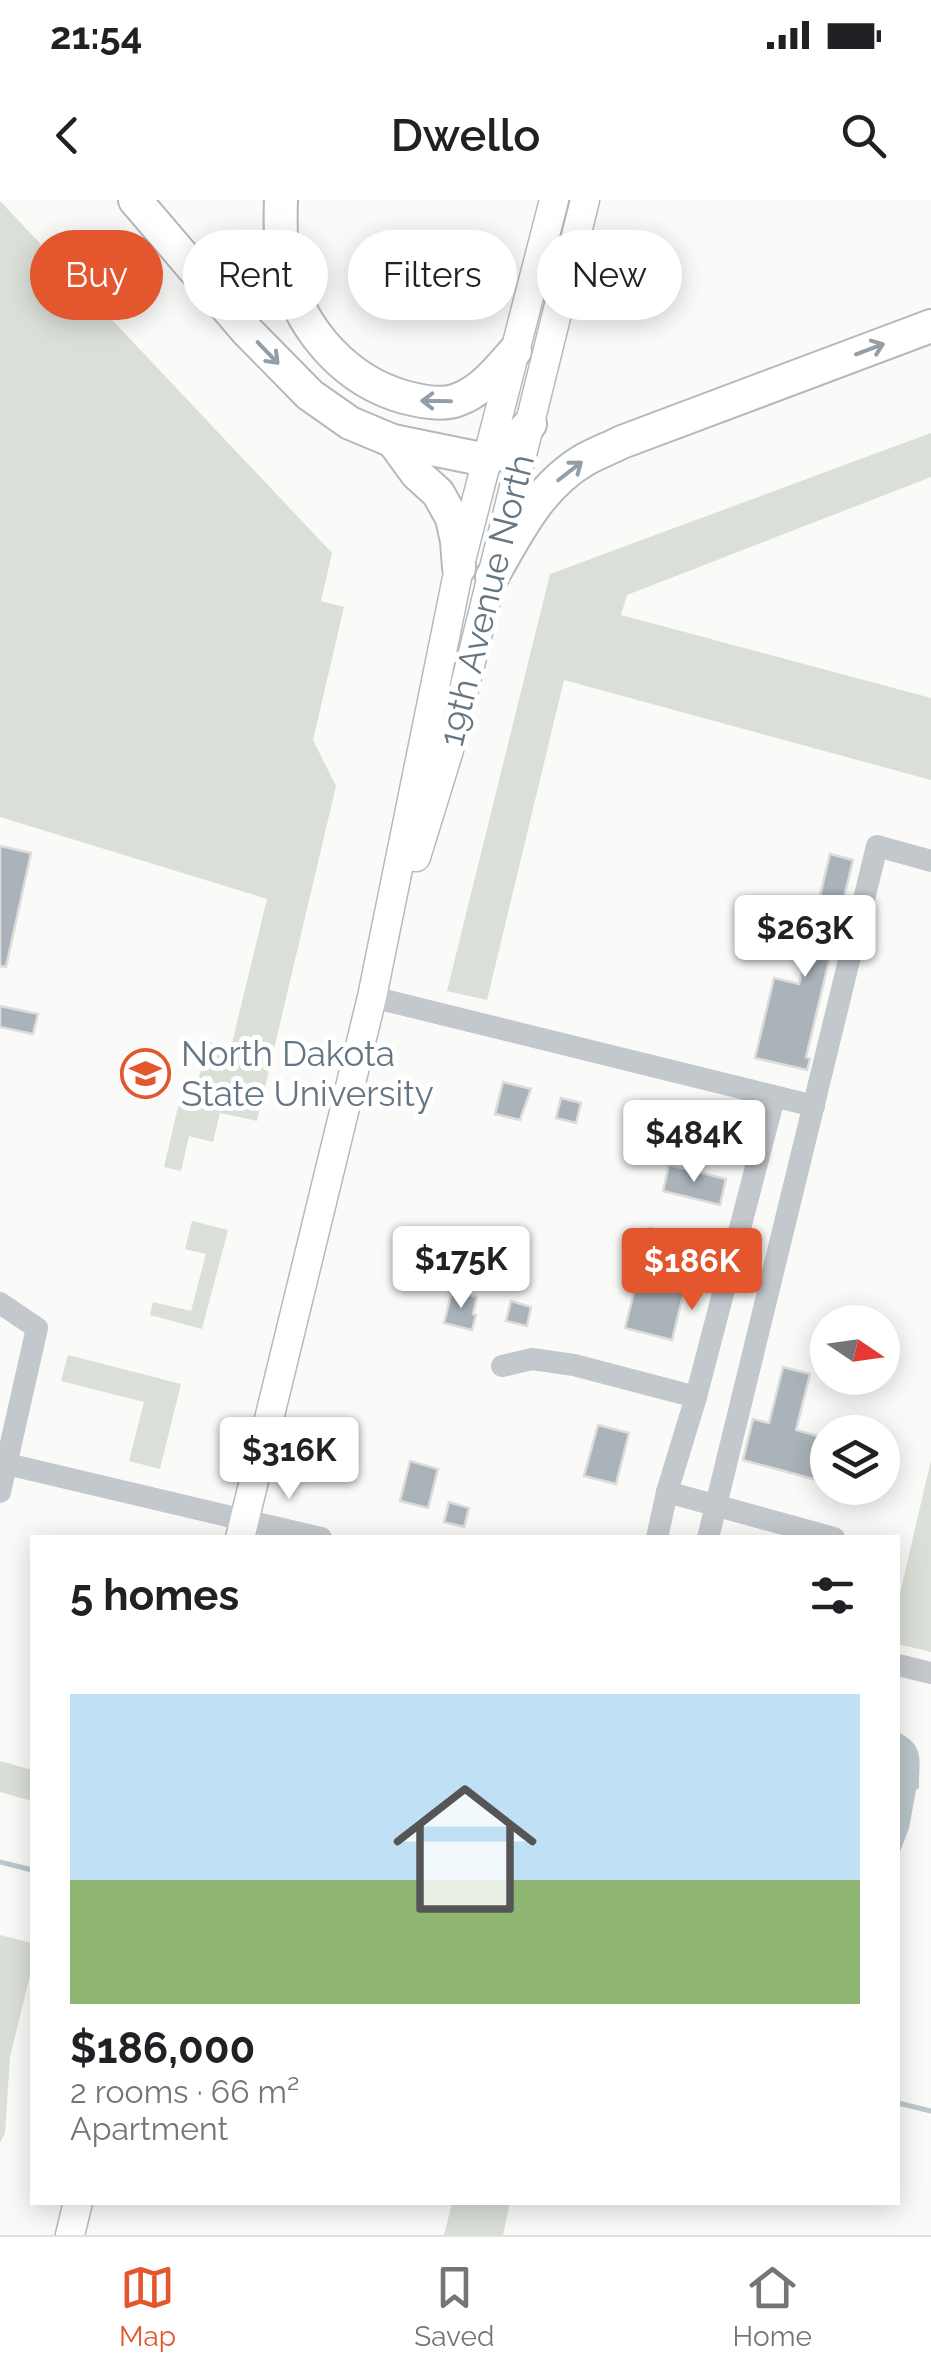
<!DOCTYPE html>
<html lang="en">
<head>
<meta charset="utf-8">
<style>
	:root { --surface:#fff; --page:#f6f6f6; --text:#202124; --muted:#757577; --line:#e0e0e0; --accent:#e4572e }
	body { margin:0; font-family:Raleway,sans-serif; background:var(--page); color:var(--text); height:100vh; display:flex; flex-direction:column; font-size:38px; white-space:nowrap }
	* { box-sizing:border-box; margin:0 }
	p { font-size:32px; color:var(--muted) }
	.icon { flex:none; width:55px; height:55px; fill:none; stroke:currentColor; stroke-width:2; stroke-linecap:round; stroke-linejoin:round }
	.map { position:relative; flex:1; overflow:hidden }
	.sheet { position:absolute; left:30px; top:1335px; width:870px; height:670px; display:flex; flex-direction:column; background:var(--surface); border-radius:0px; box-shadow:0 5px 25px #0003 }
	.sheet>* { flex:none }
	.hud { position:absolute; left:30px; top:30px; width:872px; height:90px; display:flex; gap:20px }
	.needle { width:65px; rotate:103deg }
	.controls { position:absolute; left:810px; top:1105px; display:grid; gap:20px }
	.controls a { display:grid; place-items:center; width:90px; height:90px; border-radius:50%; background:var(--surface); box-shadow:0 5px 25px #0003; font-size:50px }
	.price { position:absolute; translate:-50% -85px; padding:0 22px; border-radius:10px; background:#fff; color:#222; font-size:32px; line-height:65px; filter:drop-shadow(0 2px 5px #0008) }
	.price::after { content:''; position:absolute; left:50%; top:60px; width:30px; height:22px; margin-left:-15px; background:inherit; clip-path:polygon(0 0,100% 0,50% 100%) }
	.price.selected { background:var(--accent); color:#fff }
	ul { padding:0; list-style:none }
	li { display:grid; align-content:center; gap:20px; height:530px; padding:0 40px }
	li+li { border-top:2px solid var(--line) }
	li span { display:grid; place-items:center; height:310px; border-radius:0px; color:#555 }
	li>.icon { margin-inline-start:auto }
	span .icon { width:180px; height:180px; fill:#fffc; stroke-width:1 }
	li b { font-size:42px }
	h2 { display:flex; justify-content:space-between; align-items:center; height:120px; padding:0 40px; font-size:42px }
	.pill { padding:0 35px; border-radius:45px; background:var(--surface); box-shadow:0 5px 25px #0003; font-size:35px; line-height:90px }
	.pill.selected { background:var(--accent); color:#fff }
	.status { display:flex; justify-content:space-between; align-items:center; height:70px; padding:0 50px; background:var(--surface); direction:ltr }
	.status svg { height:28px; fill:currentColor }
	header { display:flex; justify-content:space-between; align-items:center; height:130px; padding:0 40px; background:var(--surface); font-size:45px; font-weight:600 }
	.tabs { display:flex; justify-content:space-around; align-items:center; height:140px; border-top:2px solid var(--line); background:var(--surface); font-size:28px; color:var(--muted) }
	.tabs a { display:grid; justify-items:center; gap:5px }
	.tabs .selected { color:var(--accent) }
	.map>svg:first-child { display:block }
	.green { fill:#dadfd7 }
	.water { fill:#bbc7cb }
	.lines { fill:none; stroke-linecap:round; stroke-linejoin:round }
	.stream { stroke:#bbc7cb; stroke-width:5 }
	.building { fill:#aab3b9; stroke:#dcdcda; stroke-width:2.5 }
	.major-casing { stroke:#b5babe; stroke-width:31 }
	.highway-casing { stroke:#b4b9bd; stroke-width:36 }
	.minor { stroke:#c3c8cc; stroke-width:22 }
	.major { stroke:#fff; stroke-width:28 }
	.highway { stroke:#fff; stroke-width:32 }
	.oneway { stroke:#939fa8 }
	.labels { text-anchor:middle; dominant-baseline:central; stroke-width:10; stroke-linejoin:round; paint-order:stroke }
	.street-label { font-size:35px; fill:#657683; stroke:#fff }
	.poi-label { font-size:35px; fill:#657683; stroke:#fff; text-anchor:start }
</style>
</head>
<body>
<div class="status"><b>21:54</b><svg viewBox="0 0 49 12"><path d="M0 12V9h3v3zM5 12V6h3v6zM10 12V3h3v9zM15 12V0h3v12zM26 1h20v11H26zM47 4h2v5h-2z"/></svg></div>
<header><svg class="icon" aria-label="back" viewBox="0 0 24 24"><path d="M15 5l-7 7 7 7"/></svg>Dwello<svg class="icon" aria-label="search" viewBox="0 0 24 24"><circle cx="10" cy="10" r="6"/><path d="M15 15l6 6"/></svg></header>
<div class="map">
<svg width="931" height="2035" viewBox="0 0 931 2035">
	<rect width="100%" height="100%" fill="#fafaf8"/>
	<g class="green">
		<polygon points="0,1 332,353 321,401 344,407 313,540 336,586 257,921 220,913 213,942 189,936 181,971 164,967 179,903 192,905 208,842 231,847 267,699 0,617"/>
		<polygon points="931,233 931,277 627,395 621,415 931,498 931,580 564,480 487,800 447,791 550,374"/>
		<polygon points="192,1021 228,1030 202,1129 150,1115 153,1102 191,1111 206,1054 185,1049"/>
		<polygon points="68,1155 181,1184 160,1269 129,1261 144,1202 61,1181"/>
		<polygon points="931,1260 931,1452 898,1444 898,1402"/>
		<polygon points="0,1561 32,1570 32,1601 0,1592"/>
		<polygon points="0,1735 32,1743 32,1767 10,1857 5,1933 0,1943"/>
		<polygon points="452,2003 510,2003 503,2035 444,2035"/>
	</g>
	<path class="water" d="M898 1532C927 1547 918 1561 919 1588L916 1590 909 1628 898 1657Z"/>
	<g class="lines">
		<g class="stream">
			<polyline points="0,1662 32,1670"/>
			<polyline points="898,1903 931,1911"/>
		</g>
	</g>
	<g class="building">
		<polygon points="0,646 31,653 6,767 0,766"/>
		<polygon points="830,654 853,660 806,857 810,859 807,870 755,858 774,778 799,784"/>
		<polygon points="0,806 38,814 33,834 0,827"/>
		<polygon points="503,882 531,889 520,920 495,914"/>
		<polygon points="561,898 581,903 576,923 556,918"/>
		<polygon points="669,965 726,979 720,1005 663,991"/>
		<polygon points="650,1028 697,1039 672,1140 625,1128"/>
		<polygon points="452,1091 477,1097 473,1114 476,1115 472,1130 444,1123"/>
		<polygon points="511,1101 531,1107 527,1126 506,1121"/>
		<polygon points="783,1167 810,1174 796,1230 828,1239 828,1283 743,1260 753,1219 769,1223"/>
		<polygon points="598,1225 629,1233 616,1284 584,1276"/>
		<polygon points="410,1261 438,1269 428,1308 400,1301"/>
		<polygon points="449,1302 469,1308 464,1327 444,1322"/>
	</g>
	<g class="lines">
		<defs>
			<g id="major">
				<polyline points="416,657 449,550 585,0"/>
				<polyline points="240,1338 372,797 459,368 554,0"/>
				<polyline points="70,2035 78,2002"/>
			</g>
			<g id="highway">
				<polyline points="135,0 247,131 310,195 350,223 393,241 486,260 513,243 530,224"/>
				<path d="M281 0C280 25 280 51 287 76 304 133 347 181 404 197 419 201 442 206 457 200 482 191 498 170 515 151"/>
				<polyline points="393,241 417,274 438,293 452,318 457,341 459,368"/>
				<path d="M492 377C517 333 540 285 586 259 597 253 610 248 622 242L931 126"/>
			</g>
		</defs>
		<use href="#major" class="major-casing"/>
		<use href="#highway" class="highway-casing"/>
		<g class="minor">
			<polyline points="372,797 814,906"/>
			<polyline points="0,1103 37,1128 0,1292"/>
			<polyline points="502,1166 532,1159 574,1165 696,1197"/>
			<polyline points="7,1264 321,1338"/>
			<polyline points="667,1292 834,1338"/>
			<polyline points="657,1338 667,1292 696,1197 774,898"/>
			<polyline points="708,1338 877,646 931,661"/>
			<polyline points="898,1465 931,1473"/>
		</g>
		<use href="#major" class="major"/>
		<use href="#highway" class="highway"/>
	</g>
	<defs><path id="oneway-shaft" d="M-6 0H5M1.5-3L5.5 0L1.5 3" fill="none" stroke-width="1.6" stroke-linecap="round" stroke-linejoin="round" transform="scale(2.5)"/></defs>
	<g class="oneway">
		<use href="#oneway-shaft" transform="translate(870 149) rotate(-21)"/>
		<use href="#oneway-shaft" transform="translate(268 153) rotate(46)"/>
		<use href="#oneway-shaft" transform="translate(436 201) rotate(-179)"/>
		<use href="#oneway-shaft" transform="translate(570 271) rotate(-38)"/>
	</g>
	<defs>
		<symbol id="university-ring" viewBox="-11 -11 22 22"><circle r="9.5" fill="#fff" stroke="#e4572e" stroke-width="1.5"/><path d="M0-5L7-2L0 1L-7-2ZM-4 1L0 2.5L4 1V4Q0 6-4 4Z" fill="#e4572e"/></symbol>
	</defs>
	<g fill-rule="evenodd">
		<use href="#university-ring" x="118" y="846" width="55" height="55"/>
	</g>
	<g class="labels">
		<g class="street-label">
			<text transform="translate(486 400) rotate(-76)">19th Avenue North</text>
		</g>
		<g class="poi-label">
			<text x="181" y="853">North Dakota<tspan x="181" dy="40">State University</tspan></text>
		</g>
	</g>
</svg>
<div class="controls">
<a><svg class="needle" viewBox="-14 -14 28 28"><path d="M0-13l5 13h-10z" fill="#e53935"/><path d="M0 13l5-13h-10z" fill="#757577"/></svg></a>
<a><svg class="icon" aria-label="layers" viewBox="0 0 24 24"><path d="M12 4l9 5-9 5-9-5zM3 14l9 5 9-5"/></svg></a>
</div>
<b class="price" style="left:805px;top:780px">$263K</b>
<b class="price" style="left:694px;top:985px">$484K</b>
<b class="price" style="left:461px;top:1111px">$175K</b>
<b class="price selected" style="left:692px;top:1113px">$186K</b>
<b class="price" style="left:289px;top:1302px">$316K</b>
<div class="hud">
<a class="pill selected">Buy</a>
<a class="pill">Rent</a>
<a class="pill">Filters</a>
<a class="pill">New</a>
</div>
<section class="sheet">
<h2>5 homes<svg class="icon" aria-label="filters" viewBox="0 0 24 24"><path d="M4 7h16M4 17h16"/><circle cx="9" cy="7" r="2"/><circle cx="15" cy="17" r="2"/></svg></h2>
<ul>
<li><span style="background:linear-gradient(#bfe0f5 60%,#8fb573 0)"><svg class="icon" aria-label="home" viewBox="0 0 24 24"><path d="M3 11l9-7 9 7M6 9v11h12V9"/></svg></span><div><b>$186,000</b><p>2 rooms · 66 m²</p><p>Apartment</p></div></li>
</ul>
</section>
</div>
<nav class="tabs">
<a class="selected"><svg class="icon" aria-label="map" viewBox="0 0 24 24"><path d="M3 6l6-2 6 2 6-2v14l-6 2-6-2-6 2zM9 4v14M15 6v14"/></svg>Map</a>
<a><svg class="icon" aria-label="saved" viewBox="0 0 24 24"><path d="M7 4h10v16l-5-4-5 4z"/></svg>Saved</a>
<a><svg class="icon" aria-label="home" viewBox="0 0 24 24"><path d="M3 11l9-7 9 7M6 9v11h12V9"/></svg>Home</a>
</nav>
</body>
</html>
